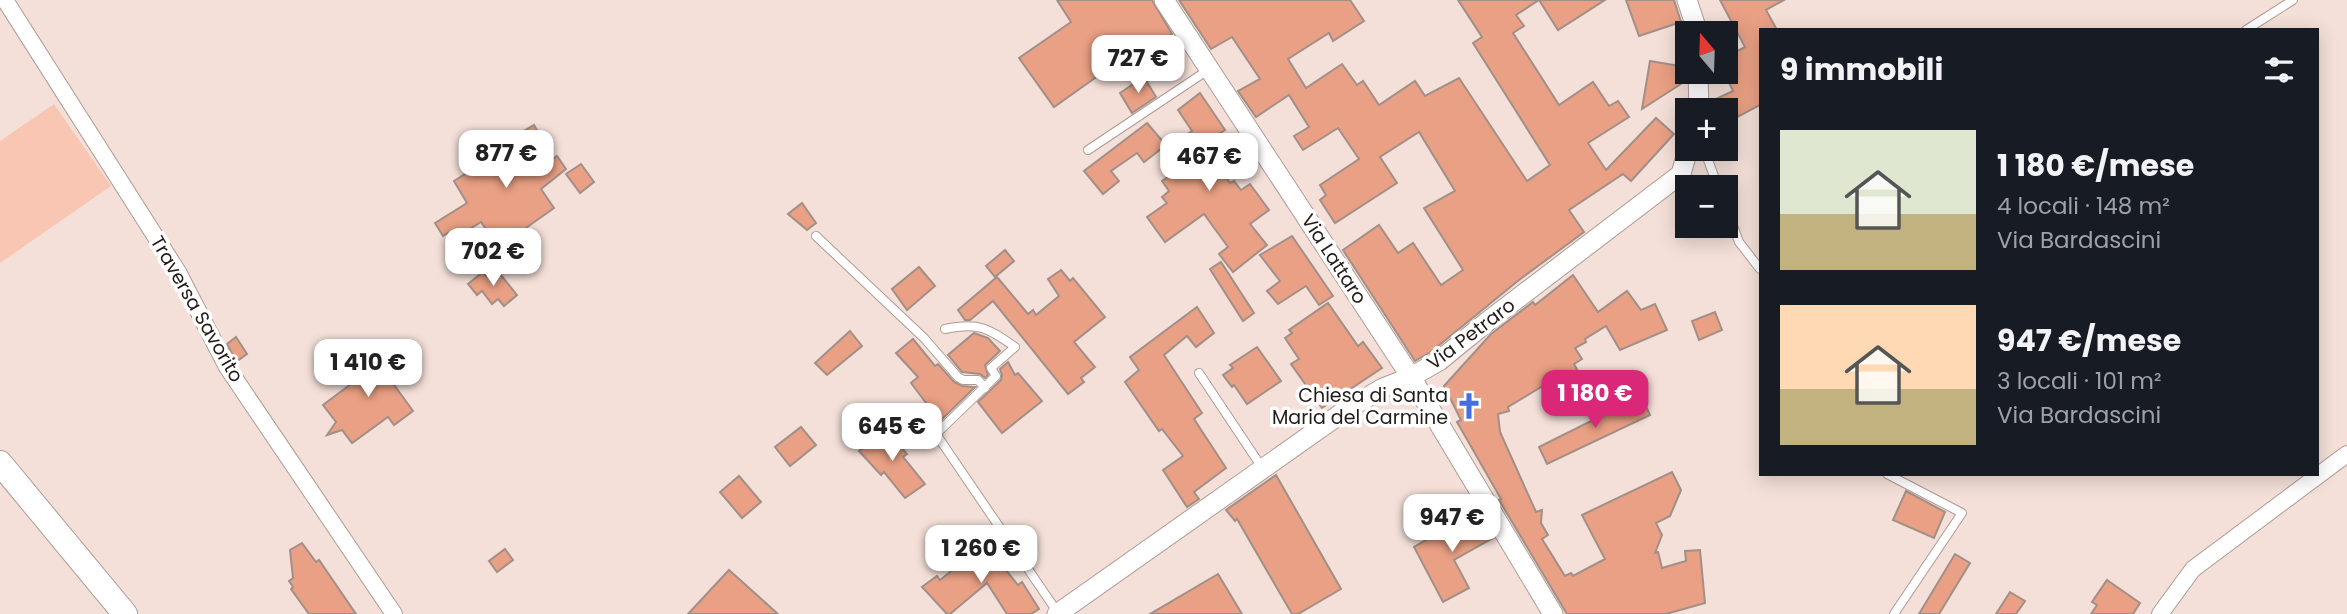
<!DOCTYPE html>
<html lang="it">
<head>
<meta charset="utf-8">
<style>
	:root { --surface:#171b24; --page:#20242c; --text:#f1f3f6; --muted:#9ea1a6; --accent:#db2777 }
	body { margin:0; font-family:Poppins,sans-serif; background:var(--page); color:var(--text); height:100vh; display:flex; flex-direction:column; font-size:26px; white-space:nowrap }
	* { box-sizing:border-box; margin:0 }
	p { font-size:23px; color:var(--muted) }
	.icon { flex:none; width:38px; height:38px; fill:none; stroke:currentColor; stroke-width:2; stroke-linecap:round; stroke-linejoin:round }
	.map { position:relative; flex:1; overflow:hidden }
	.side { position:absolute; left:1759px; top:28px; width:560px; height:448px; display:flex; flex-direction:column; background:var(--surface); border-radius:0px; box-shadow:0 4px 18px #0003 }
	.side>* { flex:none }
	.needle { width:46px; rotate:341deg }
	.fabs { position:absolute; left:1675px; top:21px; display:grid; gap:14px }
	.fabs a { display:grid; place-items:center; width:63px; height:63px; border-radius:0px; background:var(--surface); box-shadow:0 4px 18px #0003; font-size:35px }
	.price { position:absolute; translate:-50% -60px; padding:0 16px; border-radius:14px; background:#fff; color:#222; font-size:23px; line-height:46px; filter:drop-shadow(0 2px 4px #0008) }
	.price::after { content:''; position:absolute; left:50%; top:42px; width:21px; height:16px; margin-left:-10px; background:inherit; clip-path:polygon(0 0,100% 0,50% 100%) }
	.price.on { background:var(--accent); color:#fff }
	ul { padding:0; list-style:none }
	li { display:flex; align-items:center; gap:21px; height:175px; padding:0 21px }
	li span { display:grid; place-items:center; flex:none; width:196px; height:140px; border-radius:0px; color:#555 }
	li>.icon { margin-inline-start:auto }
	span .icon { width:84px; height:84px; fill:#fffc; stroke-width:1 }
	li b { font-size:30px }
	h2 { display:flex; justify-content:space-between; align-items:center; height:84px; padding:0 21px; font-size:30px }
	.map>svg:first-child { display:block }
	.green { fill:#f9c6b3 }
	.building { fill:#e9a084; stroke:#a18f88; stroke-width:2 }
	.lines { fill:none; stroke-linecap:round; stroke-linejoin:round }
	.service-casing { stroke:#ae9b94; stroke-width:10 }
	.minor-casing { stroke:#ae9b94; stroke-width:18 }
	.tertiary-casing { stroke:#ae9b94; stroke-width:21 }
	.trunk-casing { stroke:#ae9b94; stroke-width:26 }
	.service { stroke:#fff; stroke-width:8 }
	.minor { stroke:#fff; stroke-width:16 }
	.tertiary { stroke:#fff; stroke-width:19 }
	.trunk { stroke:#fff; stroke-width:24 }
	.labels { text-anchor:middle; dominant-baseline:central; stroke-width:7; stroke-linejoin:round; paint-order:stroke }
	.street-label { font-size:19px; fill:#221b18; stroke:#fff }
	.poi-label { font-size:19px; fill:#221b18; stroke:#fff; text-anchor:end }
</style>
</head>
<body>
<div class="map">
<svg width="2347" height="614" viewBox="0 0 2347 614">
	<rect width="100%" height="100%" fill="#f4e0d9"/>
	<polygon class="green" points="54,104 111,186 0,263 0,141"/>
	<g class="building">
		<polygon points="1057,0 1152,0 1172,34 1145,52 1137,40 1105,62 1109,68 1054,107 1019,58 1071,22"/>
		<polygon points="1179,0 1350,0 1364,21 1333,41 1329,33 1288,59 1306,88 1342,64 1357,85 1363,81 1379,105 1415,81 1425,96 1459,78 1527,181 1550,165 1473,43 1482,37 1458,0 1605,0 1558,30 1539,0 1516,15 1524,26 1513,33 1559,105 1593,82 1609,106 1618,101 1629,117 1588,143 1606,170 1656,118 1674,134 1631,181 1623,174 1569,210 1584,232 1519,280 1432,351 1415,361 1343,250 1379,225 1398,253 1413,243 1441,285 1463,270 1424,208 1455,191 1419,132 1380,157 1397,183 1335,223 1320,200 1326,195 1320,185 1359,159 1338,128 1303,150 1294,136 1309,127 1289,95 1256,117 1238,91 1260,79 1232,37 1211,49"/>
		<polygon points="1626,0 1674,0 1681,22 1639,36"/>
		<polygon points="1720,0 1784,0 1766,10 1777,30 1760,30 1760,105 1728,122 1726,110 1722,110 1716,99 1733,91 1726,76 1726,57 1745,47"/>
		<polygon points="1650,61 1686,67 1684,82 1642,109"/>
		<polygon points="1144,77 1156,97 1132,113 1120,93"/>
		<polygon points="1200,93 1225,130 1203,144 1230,183 1234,181 1241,190 1250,184 1269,210 1250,224 1267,245 1233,272 1219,254 1228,247 1204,214 1165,242 1147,217 1167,203 1162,197 1169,191 1162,181 1192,160 1178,140 1192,131 1178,110"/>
		<polygon points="1147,123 1166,145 1144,162 1137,153 1111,171 1119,181 1103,194 1084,171"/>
		<polygon points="534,125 553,159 557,156 566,169 541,189 554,208 499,247 481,222 452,240 448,233 443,236 435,223 467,203 454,181 509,146 506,142"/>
		<polygon points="581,164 594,182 580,193 566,174"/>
		<polygon points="802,203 816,223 807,230 788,214"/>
		<polygon points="1292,236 1333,296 1319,305 1306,286 1278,304 1267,291 1280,281 1260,255"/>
		<polygon points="1005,250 1014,261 995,277 986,266"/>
		<polygon points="1221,262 1254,313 1243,321 1210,269"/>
		<polygon points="919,267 935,286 907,310 892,289"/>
		<polygon points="496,269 517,295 504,306 498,299 492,304 482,291 477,295 468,284 483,272 486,276"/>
		<polygon points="1061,270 1070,281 1073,278 1105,317 1074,342 1095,367 1081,378 1084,382 1068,394 993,301 970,320 965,320 958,310 997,277 1028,314 1033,310 1036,315 1059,296 1048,279"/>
		<polygon points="1573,275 1598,312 1627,291 1641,310 1655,304 1667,330 1620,350 1606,326 1585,339 1586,342 1575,348 1582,359 1574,364 1587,388 1574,394 1568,384 1562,387 1556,378 1508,407 1509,411 1498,414 1500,432 1536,512 1542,510 1541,523 1548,535 1542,539 1565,576 1571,573 1573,576 1605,559 1582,515 1672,472 1681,490 1670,516 1656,523 1662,535 1655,553 1658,552 1662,568 1686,561 1685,551 1700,550 1705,603 1666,614 1567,614 1499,500 1501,499 1457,422 1461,420 1444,386 1491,334 1533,302 1535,305"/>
		<polygon points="1328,303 1358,346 1363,342 1382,368 1322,408 1291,364 1299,359 1285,338 1292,333 1289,330"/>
		<polygon points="1197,307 1214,333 1196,347 1187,336 1164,355 1202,413 1194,419 1226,468 1194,492 1199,499 1187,507 1163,470 1183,456 1162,429 1159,431 1125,382 1139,370 1130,357"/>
		<polygon points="1715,312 1722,330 1699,340 1692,321"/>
		<polygon points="850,331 862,346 827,375 815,363"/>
		<polygon points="974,333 988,338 1000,351 985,365 988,375 985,378 980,374 962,372 948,355"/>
		<polygon points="236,337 247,354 236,362 227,344"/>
		<polygon points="913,339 935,366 938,364 954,382 962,386 975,387 935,426 923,412 929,407 911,383 918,377 896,353"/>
		<polygon points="381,344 392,359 381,367 413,411 394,425 388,417 352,443 342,430 327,435 336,422 323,405 359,378 351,366"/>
		<polygon points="1257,347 1281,381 1247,404 1234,385 1232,387 1223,375 1233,368 1230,365"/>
		<polygon points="1008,362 1015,375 1018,373 1042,401 1002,433 978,402 1001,380 1002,375 1000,369"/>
		<polygon points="1641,396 1650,415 1547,464 1539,447"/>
		<polygon points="801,427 816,445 790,466 775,447"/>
		<polygon points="886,429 907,454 903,457 925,484 905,498 884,472 881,475 859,451"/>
		<polygon points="1276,475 1341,589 1298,614 1292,614 1237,519 1235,521 1226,510"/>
		<polygon points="739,476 761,502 742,518 720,492"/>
		<polygon points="1906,491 1945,512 1934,538 1893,520"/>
		<polygon points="1477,511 1493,538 1454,560 1469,588 1443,602 1414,547"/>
		<polygon points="302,543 316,562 319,560 356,614 309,614 291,589 293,587 289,581 293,578 290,550"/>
		<polygon points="985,544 1018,585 1022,582 1039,609 1031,614 1007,614 987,583 950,614 947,614 922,587 937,576 940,580"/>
		<polygon points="505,549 513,560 497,572 489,561"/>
		<polygon points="1955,554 1970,563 1939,614 1919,614"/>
		<polygon points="729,570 778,614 688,614"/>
		<polygon points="1218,574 1242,614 1150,614"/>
		<polygon points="2107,580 2140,603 2133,614 2091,614 2097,605 2092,602"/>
		<polygon points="2010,592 2025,601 2016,614 1996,614"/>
	</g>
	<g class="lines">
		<defs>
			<g id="service">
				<polyline points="2246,30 2293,0"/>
				<polyline points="1704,149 1718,187"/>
				<polyline points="1088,150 1208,70"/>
				<polyline points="1726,207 1739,242 1760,269"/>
				<polyline points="816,236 924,338 958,377 963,380 978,380 985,388"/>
				<polyline points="1199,373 1263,469"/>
				<polyline points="866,417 936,434 1058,613"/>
				<path d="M936 434 996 376 991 368 1015 347C988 328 979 322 945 329"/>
				<polyline points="1887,474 1962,513 1894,614"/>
			</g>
			<g id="minor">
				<polyline points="5,0 178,272 227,367 394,614"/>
				<polyline points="2160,614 2193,569 2347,454"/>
			</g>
			<g id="tertiary">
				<polyline points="1164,0 1411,377 1553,614"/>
				<polyline points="1687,0 1698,33"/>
				<polyline points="1698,72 1699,110"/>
				<polyline points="1057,614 1346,410 1383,388 1411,377 1439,361 1488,321 1681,174 1688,149"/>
			</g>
			<polyline id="trunk" points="0,463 125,614"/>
		</defs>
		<use href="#service" class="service-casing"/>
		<use href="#minor" class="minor-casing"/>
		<use href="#tertiary" class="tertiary-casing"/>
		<use href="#trunk" class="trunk-casing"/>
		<use href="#service" class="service"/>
		<use href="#minor" class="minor"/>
		<use href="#tertiary" class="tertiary"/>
		<use href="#trunk" class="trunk"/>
	</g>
	<defs>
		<symbol id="church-bare" viewBox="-9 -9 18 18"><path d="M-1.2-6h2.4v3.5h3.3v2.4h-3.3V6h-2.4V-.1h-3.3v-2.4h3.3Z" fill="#476ee1" stroke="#fff" stroke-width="2.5" paint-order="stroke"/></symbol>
	</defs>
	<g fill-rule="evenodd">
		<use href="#church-bare" x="1450" y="387" width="38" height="38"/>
	</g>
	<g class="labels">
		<g class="street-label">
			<text transform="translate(1334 259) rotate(57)">Via Lattaro</text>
			<text transform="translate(197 309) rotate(60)">Traversa Savorito</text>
			<text transform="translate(1471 334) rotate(-37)">Via Petraro</text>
		</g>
		<g class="poi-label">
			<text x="1448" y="395">Chiesa di Santa<tspan x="1448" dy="22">Maria del Carmine</tspan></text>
		</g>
	</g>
</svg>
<div class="fabs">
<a><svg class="needle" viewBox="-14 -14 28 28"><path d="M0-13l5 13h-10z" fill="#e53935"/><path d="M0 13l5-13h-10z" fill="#9ea1a6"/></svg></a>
<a>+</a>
<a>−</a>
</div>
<b class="price" style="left:1138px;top:95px">727 €</b>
<b class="price" style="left:506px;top:190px">877 €</b>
<b class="price" style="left:1209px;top:193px">467 €</b>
<b class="price" style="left:493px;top:288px">702 €</b>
<b class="price" style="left:368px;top:399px">1 410 €</b>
<b class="price on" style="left:1595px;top:430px">1 180 €</b>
<b class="price" style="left:892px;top:463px">645 €</b>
<b class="price" style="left:1452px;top:554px">947 €</b>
<b class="price" style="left:981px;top:585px">1 260 €</b>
<section class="side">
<h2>9 immobili<svg class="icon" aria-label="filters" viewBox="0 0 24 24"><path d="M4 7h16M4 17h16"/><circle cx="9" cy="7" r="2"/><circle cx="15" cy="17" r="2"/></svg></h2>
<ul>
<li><span style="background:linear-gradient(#dfe7d0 60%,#c2b280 0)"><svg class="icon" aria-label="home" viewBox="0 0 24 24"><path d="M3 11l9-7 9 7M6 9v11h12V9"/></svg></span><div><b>1 180 €/mese</b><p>4 locali · 148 m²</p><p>Via Bardascini</p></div></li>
<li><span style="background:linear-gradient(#ffd9b3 60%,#c2b280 0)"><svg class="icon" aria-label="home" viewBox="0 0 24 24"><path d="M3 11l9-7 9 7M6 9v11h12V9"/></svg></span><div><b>947 €/mese</b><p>3 locali · 101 m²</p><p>Via Bardascini</p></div></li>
</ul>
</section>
</div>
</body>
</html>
